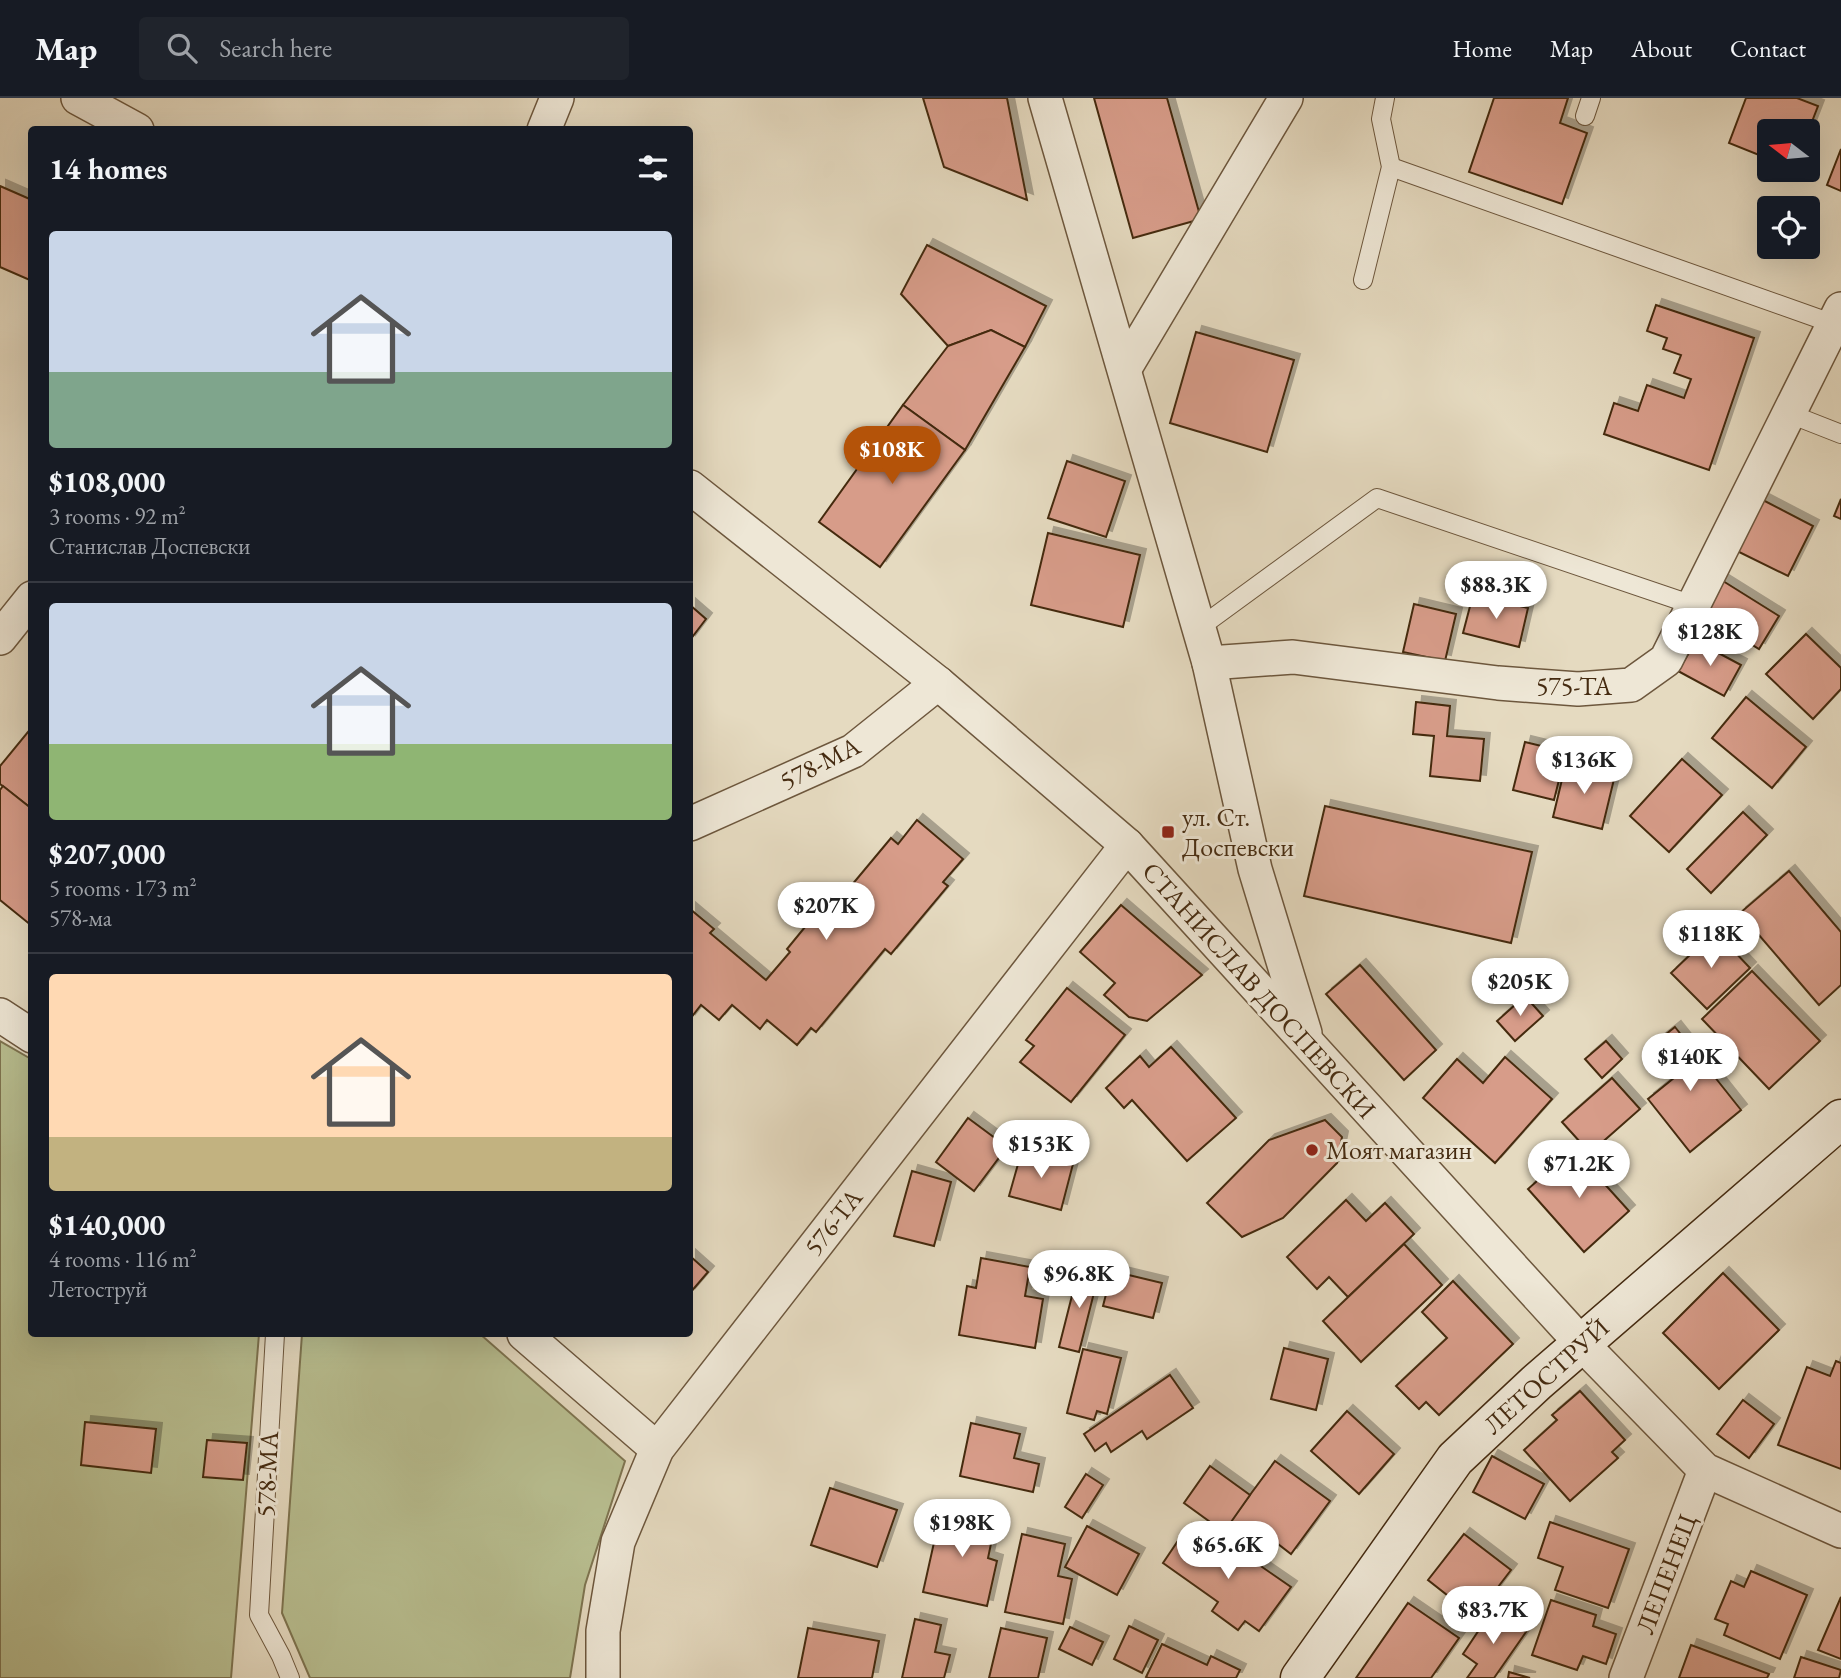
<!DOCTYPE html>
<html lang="en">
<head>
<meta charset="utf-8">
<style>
	:root { --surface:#171b24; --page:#20242c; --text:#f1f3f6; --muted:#9ea1a6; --line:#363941; --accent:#b45309 }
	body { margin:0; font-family:"EB Garamond",serif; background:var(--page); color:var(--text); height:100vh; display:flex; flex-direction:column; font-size:26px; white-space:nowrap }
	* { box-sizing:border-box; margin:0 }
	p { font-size:23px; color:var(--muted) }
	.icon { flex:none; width:38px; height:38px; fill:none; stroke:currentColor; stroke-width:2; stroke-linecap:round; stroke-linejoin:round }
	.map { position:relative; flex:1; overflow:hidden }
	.side { position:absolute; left:28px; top:28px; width:665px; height:1211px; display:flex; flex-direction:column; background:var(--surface); border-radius:7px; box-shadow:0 7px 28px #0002 }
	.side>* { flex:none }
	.needle { width:46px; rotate:286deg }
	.controls { position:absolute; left:1757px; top:21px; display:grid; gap:14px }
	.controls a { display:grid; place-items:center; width:63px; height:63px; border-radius:7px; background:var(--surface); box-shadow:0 7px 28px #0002; font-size:35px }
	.price { position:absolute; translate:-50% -60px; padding:0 16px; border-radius:24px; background:#fff; color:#222; font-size:23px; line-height:46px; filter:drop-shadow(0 2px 4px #0008) }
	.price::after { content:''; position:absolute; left:50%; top:42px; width:21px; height:16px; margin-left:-10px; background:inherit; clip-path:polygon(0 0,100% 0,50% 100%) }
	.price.current { background:var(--accent); color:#fff }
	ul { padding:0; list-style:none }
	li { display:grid; align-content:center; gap:14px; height:371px; padding:0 21px }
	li+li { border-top:2px solid var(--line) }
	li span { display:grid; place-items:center; height:217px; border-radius:7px; color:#555 }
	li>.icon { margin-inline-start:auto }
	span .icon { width:126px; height:126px; fill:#fffc; stroke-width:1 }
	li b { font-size:30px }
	h2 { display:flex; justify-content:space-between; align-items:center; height:84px; padding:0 21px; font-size:30px }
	header { display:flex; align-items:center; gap:42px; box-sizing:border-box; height:98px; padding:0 35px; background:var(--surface); border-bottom:2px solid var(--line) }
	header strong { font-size:33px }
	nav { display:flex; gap:38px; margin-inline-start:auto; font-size:24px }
	.search { width:490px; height:63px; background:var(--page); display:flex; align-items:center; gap:18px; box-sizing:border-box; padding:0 24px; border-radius:7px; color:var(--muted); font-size:26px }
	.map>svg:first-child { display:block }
	.green { fill:#b8be90; stroke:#7e7450; stroke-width:2 }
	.building { fill:#d79c89; stroke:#452b11; stroke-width:2; filter:url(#shadow) }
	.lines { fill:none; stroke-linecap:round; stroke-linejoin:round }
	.lane-casing { stroke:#6d573d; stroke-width:20 }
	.street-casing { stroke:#6d573d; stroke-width:36 }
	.secondary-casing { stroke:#452b11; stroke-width:41 }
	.lane { stroke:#eee7d6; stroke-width:18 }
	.street { stroke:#eee7d6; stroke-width:33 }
	.secondary { stroke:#eee7d6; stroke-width:38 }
	.poi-dot { fill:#8f2418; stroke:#eee7d6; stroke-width:2.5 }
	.labels { text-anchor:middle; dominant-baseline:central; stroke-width:6; stroke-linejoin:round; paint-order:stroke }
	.street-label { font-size:26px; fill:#452b11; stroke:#eee7d6 }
	.poi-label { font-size:26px; fill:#452b11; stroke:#eee7d6; text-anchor:start }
</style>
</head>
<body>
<header>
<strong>Map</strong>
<div class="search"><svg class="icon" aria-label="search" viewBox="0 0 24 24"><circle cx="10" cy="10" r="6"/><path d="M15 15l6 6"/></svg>Search here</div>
<nav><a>Home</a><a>Map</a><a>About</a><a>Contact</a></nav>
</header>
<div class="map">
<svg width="1841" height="1580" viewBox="0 0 1841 1580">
	<defs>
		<filter id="shadow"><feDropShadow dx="6" dy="-6" stdDeviation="0" flood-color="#0004"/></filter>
	</defs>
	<rect width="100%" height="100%" fill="#e5dac0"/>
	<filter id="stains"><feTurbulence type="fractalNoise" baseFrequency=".00286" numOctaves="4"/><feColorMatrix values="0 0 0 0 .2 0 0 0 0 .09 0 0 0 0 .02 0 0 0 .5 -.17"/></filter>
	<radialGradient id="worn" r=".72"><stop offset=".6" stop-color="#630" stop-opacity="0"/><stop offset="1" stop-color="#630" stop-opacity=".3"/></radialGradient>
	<g class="green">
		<polygon points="0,943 31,961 32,1236 259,1236 231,1580 0,1580"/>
		<polygon points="302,1236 480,1236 625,1363 585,1487 570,1580 310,1580 282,1515"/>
	</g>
	<g class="building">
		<polygon points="923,0 1007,0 1027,102 944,69"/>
		<polygon points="1094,0 1167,0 1201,121 1133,140"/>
		<polygon points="1494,0 1568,0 1560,25 1587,35 1562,106 1469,74"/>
		<polygon points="1746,0 1797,0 1818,8 1808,34 1769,33 1769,61 1729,45"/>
		<polygon points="1841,51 1841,93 1827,87"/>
		<polygon points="0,88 32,102 32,183 0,169"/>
		<polygon points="927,147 1046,208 1025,249 991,232 948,248 901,196"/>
		<polygon points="1656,207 1754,240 1709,372 1604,336 1614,305 1638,313 1647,287 1684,300 1691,281 1674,275 1681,257 1663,251 1667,240 1647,233"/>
		<polygon points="991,232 1025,249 965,352 903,307 948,248"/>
		<polygon points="1196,234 1294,262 1267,354 1170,325"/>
		<polygon points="903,307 965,352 880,469 819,424"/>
		<polygon points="1067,363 1125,383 1106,439 1048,420"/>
		<polygon points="1759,400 1813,428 1788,478 1733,451"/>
		<polygon points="1841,401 1841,421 1834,418"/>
		<polygon points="1048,435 1140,457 1123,529 1031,507"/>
		<polygon points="1723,483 1779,518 1759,551 1703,516"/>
		<polygon points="1473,497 1528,510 1519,549 1463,535"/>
		<polygon points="1414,506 1456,516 1445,563 1403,554"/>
		<polygon points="690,507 706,521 690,542"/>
		<polygon points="1806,536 1841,570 1841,591 1813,621 1766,576"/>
		<polygon points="1696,543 1741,567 1724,598 1678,573"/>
		<polygon points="1746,599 1806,649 1772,690 1712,640"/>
		<polygon points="1416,604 1450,608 1447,638 1484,641 1480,683 1430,678 1434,638 1413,636"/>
		<polygon points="32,629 32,711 0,686 0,668"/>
		<polygon points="1525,644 1566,654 1554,702 1513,692"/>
		<polygon points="1682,661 1722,697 1669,754 1630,718"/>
		<polygon points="1566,665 1615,677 1602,731 1553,719"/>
		<polygon points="3,688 32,711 32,828 0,802 0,692"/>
		<polygon points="1325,708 1532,754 1511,845 1304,798"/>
		<polygon points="1743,714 1767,737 1711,795 1687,771"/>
		<polygon points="917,722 963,761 943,784 948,788 891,856 885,851 816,934 811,930 797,947 767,922 760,931 732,907 719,922 701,907 690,921 690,811 714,831 710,835 766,882 790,854 787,851 814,818 821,824 891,740 898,746"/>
		<polygon points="1789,773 1841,834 1841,887 1819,907 1740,815"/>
		<polygon points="1121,807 1202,877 1147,923 1129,919 1104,897 1115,885 1080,854"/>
		<polygon points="1715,833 1750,870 1707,911 1671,875"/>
		<polygon points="1360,867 1436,952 1404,982 1326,896"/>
		<polygon points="1752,873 1820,943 1769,991 1702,921"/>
		<polygon points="1067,890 1125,937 1071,1004 1020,964 1034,948 1026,942"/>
		<polygon points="1525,898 1543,918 1515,943 1497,923"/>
		<polygon points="1675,929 1741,1012 1690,1054 1648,1001 1675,979 1650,949"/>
		<polygon points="1606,943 1622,961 1602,980 1585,961"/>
		<polygon points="1171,949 1236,1020 1187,1063 1132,1002 1124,1010 1106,990 1140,958 1149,969"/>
		<polygon points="1505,959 1552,1001 1495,1065 1423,1000 1457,961 1483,985"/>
		<polygon points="1612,980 1640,1011 1590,1055 1562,1024"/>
		<polygon points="968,1020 1007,1049 974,1093 936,1064"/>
		<polygon points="1325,1022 1342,1039 1337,1065 1283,1120 1242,1139 1207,1105 1269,1042"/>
		<polygon points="1573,1051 1629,1113 1584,1154 1528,1091"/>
		<polygon points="1022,1052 1073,1066 1061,1112 1009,1098"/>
		<polygon points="912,1073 951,1084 934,1148 894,1138"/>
		<polygon points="1346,1102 1366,1123 1385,1105 1414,1136 1348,1199 1329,1179 1317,1191 1287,1159"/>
		<polygon points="1404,1146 1442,1187 1361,1264 1323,1223"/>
		<polygon points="690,1158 708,1174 690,1195"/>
		<polygon points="981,1160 1030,1169 1025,1198 1043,1201 1035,1250 959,1237 967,1188 976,1190"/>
		<polygon points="1079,1170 1099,1175 1079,1254 1059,1249"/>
		<polygon points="1112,1173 1162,1185 1153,1220 1103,1208"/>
		<polygon points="1723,1175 1779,1232 1719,1291 1663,1235"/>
		<polygon points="1453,1183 1513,1246 1439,1317 1426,1304 1419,1311 1396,1288 1447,1240 1422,1214"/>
		<polygon points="1284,1250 1328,1261 1316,1312 1271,1301"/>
		<polygon points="1083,1251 1121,1260 1107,1316 1097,1313 1094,1322 1067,1315"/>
		<polygon points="1836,1263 1841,1265 1841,1371 1778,1347 1807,1269 1830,1278"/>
		<polygon points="1170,1277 1193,1310 1147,1341 1142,1333 1111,1354 1106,1345 1095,1353 1084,1336"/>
		<polygon points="1580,1293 1625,1342 1612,1354 1618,1360 1570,1403 1524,1352 1557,1322 1552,1317"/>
		<polygon points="1743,1302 1774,1326 1749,1360 1717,1336"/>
		<polygon points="1347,1313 1394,1356 1359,1396 1311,1353"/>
		<polygon points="85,1324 156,1331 151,1375 81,1367"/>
		<polygon points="971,1325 1020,1336 1014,1360 1039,1366 1033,1394 960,1378"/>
		<polygon points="207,1342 247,1345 243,1382 203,1379"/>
		<polygon points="1492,1358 1544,1386 1525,1421 1473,1394"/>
		<polygon points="1275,1363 1330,1403 1291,1456 1265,1436 1259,1445 1230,1424"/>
		<polygon points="1210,1368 1250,1397 1224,1434 1184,1405"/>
		<polygon points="1086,1376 1103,1387 1082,1420 1065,1409"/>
		<polygon points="830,1390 897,1412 877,1469 811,1447"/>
		<polygon points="951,1412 996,1422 988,1460 997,1463 987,1508 923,1494 939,1422 948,1424"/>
		<polygon points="1550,1424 1629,1451 1608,1510 1555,1492 1563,1469 1538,1460"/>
		<polygon points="1087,1428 1139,1456 1117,1497 1065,1469"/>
		<polygon points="1186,1431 1219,1454 1226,1444 1291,1489 1259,1533 1245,1523 1238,1532 1212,1513 1218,1504 1163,1465"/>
		<polygon points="1022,1436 1065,1446 1058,1478 1072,1481 1063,1526 1005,1514"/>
		<polygon points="1464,1436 1511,1472 1475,1519 1428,1482"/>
		<polygon points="1751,1473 1807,1497 1780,1561 1724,1537 1728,1526 1715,1521 1731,1483 1744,1489"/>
		<polygon points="1841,1499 1841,1561 1818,1552"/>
		<polygon points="1551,1502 1596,1517 1593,1528 1616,1536 1606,1566 1583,1558 1577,1572 1532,1557"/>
		<polygon points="1408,1505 1459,1540 1431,1580 1356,1580"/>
		<polygon points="1493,1511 1526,1534 1494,1580 1467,1580 1477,1566 1463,1556"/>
		<polygon points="915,1521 941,1527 935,1554 950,1557 944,1580 902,1580"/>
		<polygon points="1129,1528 1158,1542 1142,1575 1114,1561"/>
		<polygon points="1070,1529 1103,1544 1092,1567 1059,1551"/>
		<polygon points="808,1530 879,1543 872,1580 798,1580"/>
		<polygon points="1001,1530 1047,1540 1038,1580 989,1580"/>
		<polygon points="1162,1546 1207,1567 1211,1558 1240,1572 1236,1580 1148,1580 1146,1579"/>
		<polygon points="1691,1547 1769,1576 1767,1580 1679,1580"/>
		<polygon points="1801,1559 1841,1572 1839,1580 1794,1580"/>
		<polygon points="1509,1574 1530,1580 1508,1580"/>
	</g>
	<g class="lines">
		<defs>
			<g id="lane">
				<polyline points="1585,18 1591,0"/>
				<polyline points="1391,69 1834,226"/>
				<polyline points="1363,182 1391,69 1381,21 1385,0"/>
				<polyline points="1790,316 1841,336"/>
				<polyline points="1199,530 1377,400 1693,507"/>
				<polyline points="275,1236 259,1517 281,1558 290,1580"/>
			</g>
			<g id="street">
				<polyline points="78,0 137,32"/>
				<polyline points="1045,0 1209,565 1255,771 1305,935"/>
				<polyline points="544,32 557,0"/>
				<polyline points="1125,270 1286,0"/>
				<polyline points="690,389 938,585 1127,747 1582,1246 1705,1372 1841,1433"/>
				<polyline points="0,540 32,500"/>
				<polyline points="1209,565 1293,559 1498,585 1578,591 1631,587 1666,562 1841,211"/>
				<polyline points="690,726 853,653 938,585"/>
				<polyline points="0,917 32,938"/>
				<polyline points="524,1236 657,1351"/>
				<polyline points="603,1580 603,1533 618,1444 657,1351 1127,747"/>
				<polyline points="1626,1580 1705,1372"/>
			</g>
			<polyline id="secondary" points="1300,1580 1455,1361 1536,1285 1841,1021"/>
		</defs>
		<use href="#lane" class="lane-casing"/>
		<use href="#street" class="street-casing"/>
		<use href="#secondary" class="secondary-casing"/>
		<use href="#lane" class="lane"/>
		<use href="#street" class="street"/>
		<use href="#secondary" class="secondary"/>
	</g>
	<g class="poi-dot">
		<rect x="1161" y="727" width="14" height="14" rx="3.5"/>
		<circle cx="1312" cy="1052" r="7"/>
	</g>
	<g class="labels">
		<g class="street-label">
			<text x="1574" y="588">575-ТА</text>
			<text transform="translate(820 665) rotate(-27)">578-МА</text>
			<text transform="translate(1259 892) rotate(48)">СТАНИСЛАВ ДОСПЕВСКИ</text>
			<text transform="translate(833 1124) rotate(-52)">576-ТА</text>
			<text transform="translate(1546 1278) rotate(-42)">ЛЕТОСТРУЙ</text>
			<text transform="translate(267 1376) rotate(-87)">578-МА</text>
			<text transform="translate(1666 1476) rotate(-69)">ЛЕПЕНЕЦ</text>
		</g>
		<g class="poi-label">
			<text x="1182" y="719">ул. Ст.<tspan x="1182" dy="30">Доспевски</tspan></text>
			<text x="1326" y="1052">Моят магазин</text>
		</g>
	</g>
	<rect width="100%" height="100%" filter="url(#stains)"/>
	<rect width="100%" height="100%" fill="url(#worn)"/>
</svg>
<div class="controls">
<a><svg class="needle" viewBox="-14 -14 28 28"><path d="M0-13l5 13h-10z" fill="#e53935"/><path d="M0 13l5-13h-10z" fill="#9ea1a6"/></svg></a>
<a><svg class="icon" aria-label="locate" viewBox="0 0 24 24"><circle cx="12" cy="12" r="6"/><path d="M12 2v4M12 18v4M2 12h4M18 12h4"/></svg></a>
</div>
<b class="price current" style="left:892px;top:388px">$108K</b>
<b class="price" style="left:1496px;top:523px">$88.3K</b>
<b class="price" style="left:1710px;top:570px">$128K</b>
<b class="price" style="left:1584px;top:698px">$136K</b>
<b class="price" style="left:826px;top:844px">$207K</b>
<b class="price" style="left:1711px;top:872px">$118K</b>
<b class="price" style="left:1520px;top:920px">$205K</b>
<b class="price" style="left:1690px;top:995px">$140K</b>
<b class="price" style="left:1041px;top:1082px">$153K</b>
<b class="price" style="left:1579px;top:1102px">$71.2K</b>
<b class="price" style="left:1079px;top:1212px">$96.8K</b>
<b class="price" style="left:962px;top:1461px">$198K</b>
<b class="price" style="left:1228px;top:1483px">$65.6K</b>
<b class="price" style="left:1493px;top:1548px">$83.7K</b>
<section class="side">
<h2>14 homes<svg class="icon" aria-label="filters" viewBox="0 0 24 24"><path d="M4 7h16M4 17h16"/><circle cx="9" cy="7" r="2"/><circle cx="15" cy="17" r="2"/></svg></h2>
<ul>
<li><span style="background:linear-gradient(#c9d6e8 65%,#7fa58c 0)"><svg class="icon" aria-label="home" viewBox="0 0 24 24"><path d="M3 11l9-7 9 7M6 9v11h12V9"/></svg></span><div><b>$108,000</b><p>3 rooms · 92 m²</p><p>Станислав Доспевски</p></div></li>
<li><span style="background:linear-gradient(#c9d6e8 65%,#8fb573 0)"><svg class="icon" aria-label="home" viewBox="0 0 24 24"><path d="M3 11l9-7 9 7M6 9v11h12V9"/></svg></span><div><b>$207,000</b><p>5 rooms · 173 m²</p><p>578-ма</p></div></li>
<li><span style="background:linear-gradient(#ffd9b3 75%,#c2b280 0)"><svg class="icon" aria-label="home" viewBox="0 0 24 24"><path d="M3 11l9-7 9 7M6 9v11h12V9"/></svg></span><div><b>$140,000</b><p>4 rooms · 116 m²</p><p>Летоструй</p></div></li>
</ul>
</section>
</div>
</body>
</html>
